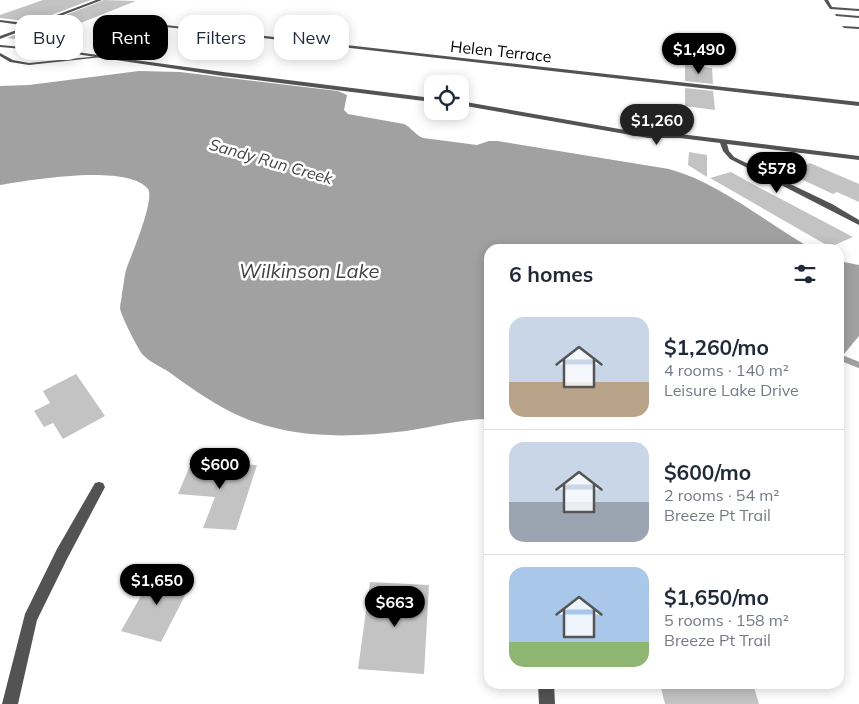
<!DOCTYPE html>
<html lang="en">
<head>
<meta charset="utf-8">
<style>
	:root { --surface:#fff; --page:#f2f2f3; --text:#1f2937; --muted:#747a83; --line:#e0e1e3; --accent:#000 }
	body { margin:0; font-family:Mulish,sans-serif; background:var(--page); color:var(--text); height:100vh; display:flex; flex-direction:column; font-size:19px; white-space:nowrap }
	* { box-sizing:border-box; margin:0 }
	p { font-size:16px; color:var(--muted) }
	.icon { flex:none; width:28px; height:28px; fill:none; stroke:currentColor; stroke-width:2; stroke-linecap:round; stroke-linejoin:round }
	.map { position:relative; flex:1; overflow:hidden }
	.side { position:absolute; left:484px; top:244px; width:360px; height:445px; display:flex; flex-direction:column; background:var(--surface); border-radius:15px; box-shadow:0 2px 12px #0003 }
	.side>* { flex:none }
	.guide { position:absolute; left:15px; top:15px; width:394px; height:45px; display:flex; gap:10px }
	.buttons { position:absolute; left:424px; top:75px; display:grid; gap:10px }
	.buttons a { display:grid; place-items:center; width:45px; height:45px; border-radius:10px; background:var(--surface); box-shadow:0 2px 12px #0003; font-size:25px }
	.price { position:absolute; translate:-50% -42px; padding:0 11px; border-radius:18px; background:var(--accent); color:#fff; font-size:16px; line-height:32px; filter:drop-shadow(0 1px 2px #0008) }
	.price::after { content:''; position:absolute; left:50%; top:30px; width:15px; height:11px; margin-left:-8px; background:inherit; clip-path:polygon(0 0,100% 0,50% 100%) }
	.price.on { background:#222; color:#fff }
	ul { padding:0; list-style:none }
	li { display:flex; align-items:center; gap:15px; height:125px; padding:0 25px }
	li+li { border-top:1px solid var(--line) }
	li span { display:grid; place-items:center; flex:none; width:140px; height:100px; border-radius:15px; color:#555 }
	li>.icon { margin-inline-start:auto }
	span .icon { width:60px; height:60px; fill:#fffc; stroke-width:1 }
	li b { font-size:21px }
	h2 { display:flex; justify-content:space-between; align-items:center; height:60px; padding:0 25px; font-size:21px }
	.pill { padding:0 18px; border-radius:15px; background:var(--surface); box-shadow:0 2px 12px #0003; font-size:18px; line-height:45px }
	.pill.on { background:var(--accent); color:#fff }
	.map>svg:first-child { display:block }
	.water { fill:#a1a1a1 }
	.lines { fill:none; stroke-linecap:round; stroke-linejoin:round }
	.stream { stroke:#a1a1a1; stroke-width:6 }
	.building { fill:#c3c3c3 }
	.lane { fill:#535353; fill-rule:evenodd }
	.street { fill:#535353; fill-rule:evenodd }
	.labels { text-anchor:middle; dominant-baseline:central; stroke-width:5; stroke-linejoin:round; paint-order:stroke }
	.far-street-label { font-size:16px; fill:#000; stroke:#fff }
	.far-water-label { font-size:16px; font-style:italic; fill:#424242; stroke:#fff }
	.water-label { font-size:20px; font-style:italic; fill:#424242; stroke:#fff }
</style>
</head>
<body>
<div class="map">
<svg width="859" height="704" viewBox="0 0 859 704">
	<rect width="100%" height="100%" fill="#fff"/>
	<g class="water">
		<path d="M139 71 180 72 338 91 347 95 344 110 348 114 404 124C412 128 414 134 423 138L477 145 489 141H498L669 169C721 183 765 223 813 249H489V419C460 419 434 427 406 431 346 438 285 440 229 411 208 400 188 386 169 372 161 367 150 362 143 355 139 351 120 314 120 308 120 304 122 298 122 293 124 285 124 275 127 267 132 254 155 199 148 189 128 163 29 180 0 185V86L29 85Z"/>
		<polygon points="839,261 859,265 859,336 839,360"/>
	</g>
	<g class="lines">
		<polyline class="stream" points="839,357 859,365"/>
	</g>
	<g class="building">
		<polygon points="43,0 91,0 33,22 0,18 0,15"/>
		<polygon points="104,0 136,1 50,35 47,35 30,41 7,38"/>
		<polygon points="685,65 712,68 713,84 685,81"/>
		<polygon points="685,88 713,91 715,110 685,106"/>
		<polygon points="689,152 707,155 707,177 688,165"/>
		<polygon points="810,163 859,184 859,202 837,192 833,194 788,173"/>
		<polygon points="731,172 758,187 853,237 830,247 710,178"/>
		<polygon points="76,374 105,416 63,439 53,423 44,427 34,411 50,403 43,391"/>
		<polygon points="192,461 257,465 236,530 203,528 215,497 178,494"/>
		<polygon points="155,571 193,580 161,642 121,631"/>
		<polygon points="370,582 429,585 424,674 358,669"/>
		<polygon points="660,684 753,684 759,704 665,704"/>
	</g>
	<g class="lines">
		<g class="lane">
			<polygon points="824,0 828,0 832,7 859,9 859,11 830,9"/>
			<polygon points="835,14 859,16 859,18 836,16"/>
			<polygon points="842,26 859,27 859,29 844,28"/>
			<polygon points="0,53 13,60 29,63 100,56 102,57 29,65 10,62 0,56"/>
		</g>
		<g class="street">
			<polygon points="96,0 102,0 0,39 0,36 28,26 0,22 0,20 33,24"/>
			<polygon points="138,22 859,102 859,106 140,24"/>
			<polygon points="0,45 69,51 223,72 432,98 432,102 223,76 69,53 0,47"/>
			<polygon points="460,101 648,134 680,134 859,156 859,160 727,144 729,151 734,157 832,204 859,220 859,225 730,159 723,151 720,143 680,138 648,138 460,105"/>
			<polygon points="99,482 103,483 105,487 67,559 37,620 18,704 2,704 25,614 57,549 95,483"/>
			<polygon points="538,684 554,684 555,704 539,704"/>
		</g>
	</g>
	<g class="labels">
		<g class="far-street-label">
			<text transform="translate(501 51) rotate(6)">Helen Terrace</text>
		</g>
		<g class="far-water-label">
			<text transform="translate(271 161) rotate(16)">Sandy Run Creek</text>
		</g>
		<g class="water-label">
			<text x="309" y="270">Wilkinson Lake</text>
		</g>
	</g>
</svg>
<div class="buttons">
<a><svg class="icon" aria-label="locate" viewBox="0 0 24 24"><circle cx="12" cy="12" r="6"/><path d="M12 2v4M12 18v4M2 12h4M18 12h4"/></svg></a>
</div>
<b class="price" style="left:699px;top:75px">$1,490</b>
<b class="price on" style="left:657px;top:146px">$1,260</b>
<b class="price" style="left:777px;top:194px">$578</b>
<b class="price" style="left:220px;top:490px">$600</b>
<b class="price" style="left:157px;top:606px">$1,650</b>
<b class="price" style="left:395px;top:628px">$663</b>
<div class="guide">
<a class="pill">Buy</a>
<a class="pill on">Rent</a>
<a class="pill">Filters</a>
<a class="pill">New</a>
</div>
<section class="side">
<h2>6 homes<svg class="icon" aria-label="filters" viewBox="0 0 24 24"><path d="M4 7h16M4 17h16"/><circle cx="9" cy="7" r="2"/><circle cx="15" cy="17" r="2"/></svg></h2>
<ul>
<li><span style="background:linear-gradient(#c9d6e8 65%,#b9a48a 0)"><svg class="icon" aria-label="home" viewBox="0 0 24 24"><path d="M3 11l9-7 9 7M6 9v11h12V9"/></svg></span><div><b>$1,260/mo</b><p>4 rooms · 140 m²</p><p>Leisure Lake Drive</p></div></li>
<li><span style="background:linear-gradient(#c9d6e8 60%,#9aa5b1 0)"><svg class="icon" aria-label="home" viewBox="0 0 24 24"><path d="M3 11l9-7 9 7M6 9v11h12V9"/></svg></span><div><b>$600/mo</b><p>2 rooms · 54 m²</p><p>Breeze Pt Trail</p></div></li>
<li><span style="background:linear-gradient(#a9c7e8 75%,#8fb573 0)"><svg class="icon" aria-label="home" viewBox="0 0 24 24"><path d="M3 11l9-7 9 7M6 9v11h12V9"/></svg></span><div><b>$1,650/mo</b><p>5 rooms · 158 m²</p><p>Breeze Pt Trail</p></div></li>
</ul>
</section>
</div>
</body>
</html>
